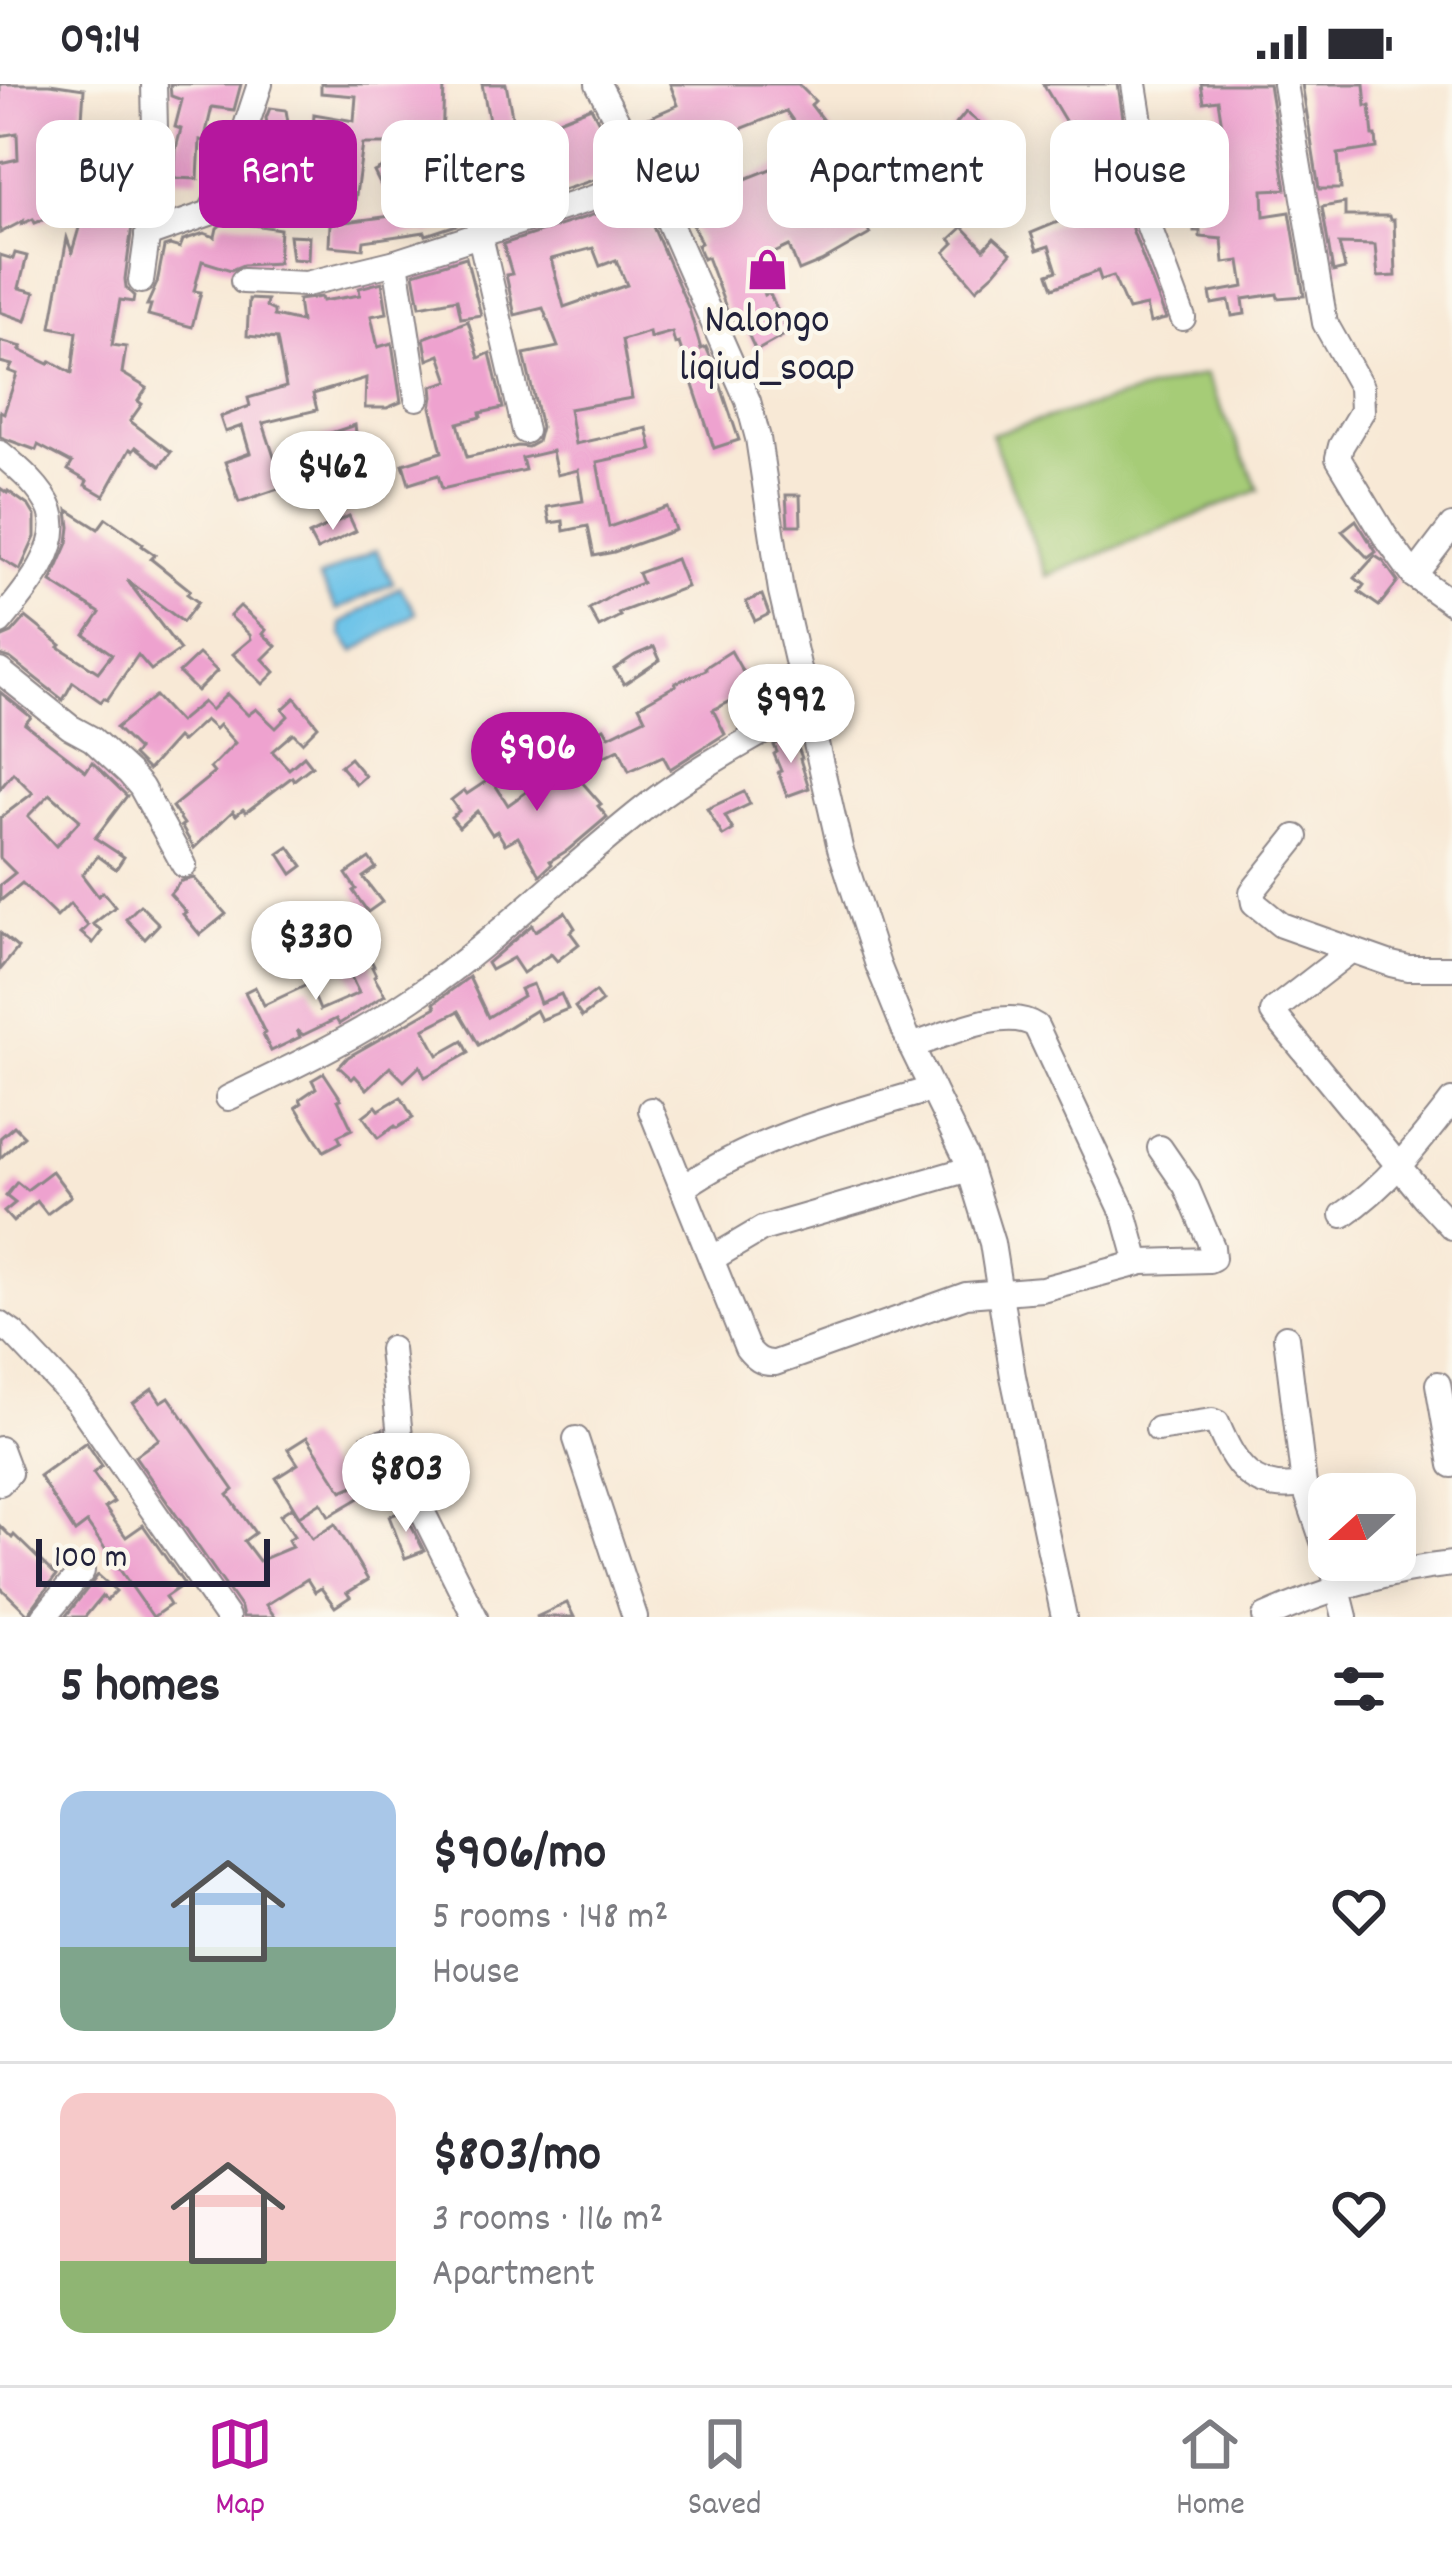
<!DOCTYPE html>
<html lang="en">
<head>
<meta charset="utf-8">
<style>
	:root { --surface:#fff; --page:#f7f7f7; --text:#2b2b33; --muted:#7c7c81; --line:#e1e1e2; --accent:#b5179e }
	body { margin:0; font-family:Dekko,sans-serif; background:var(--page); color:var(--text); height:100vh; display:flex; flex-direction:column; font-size:45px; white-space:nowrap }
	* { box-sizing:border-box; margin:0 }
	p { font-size:39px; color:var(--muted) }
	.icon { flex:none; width:66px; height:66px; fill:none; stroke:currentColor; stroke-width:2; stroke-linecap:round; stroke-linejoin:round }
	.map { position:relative; height:1533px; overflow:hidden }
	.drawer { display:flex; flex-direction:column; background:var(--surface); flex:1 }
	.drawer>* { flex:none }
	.hud { position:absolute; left:36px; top:36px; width:1380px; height:108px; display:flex; gap:24px }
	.needle { width:78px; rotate:249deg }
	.fabs { position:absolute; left:1308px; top:1389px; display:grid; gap:24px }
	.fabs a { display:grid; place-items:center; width:108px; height:108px; border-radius:24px; background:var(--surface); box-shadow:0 6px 30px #0003; font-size:60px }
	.scale { position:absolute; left:36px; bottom:30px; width:234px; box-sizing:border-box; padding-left:12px; border:6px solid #22223b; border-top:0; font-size:33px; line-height:42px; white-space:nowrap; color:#22223b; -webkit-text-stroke:9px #fbf7ec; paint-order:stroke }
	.price { position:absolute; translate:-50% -102px; padding:0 27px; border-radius:42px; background:#fff; color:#222; font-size:39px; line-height:78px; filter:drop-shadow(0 3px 6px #0008) }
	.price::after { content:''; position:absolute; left:50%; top:72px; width:36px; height:27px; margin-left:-18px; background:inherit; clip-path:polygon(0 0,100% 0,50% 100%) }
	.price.selected { background:var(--accent); color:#fff }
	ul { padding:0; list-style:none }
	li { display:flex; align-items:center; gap:36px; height:300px; padding:0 60px }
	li+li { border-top:3px solid var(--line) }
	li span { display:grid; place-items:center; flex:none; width:336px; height:240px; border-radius:24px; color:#555 }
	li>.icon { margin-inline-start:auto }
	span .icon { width:144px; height:144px; fill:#fffc; stroke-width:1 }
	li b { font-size:51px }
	h2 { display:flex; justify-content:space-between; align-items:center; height:144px; padding:0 60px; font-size:51px }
	.pill { padding:0 42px; border-radius:24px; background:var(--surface); box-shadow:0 6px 30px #0003; font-size:42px; line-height:108px }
	.pill.selected { background:var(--accent); color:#fff }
	.status { display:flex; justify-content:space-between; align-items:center; height:84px; padding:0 60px; background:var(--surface); direction:ltr }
	.status svg { height:33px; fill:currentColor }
	.tab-bar { display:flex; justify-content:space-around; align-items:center; height:168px; border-top:3px solid var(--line); background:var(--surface); font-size:33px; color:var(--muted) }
	.tab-bar a { display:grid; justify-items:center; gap:6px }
	.tab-bar .selected { color:var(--accent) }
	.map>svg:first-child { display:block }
	.green { fill:#a6cc77; stroke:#647759; stroke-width:3 }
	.water { fill:#6ac2e8; stroke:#467292; stroke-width:3 }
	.building { fill:#eea2cf; fill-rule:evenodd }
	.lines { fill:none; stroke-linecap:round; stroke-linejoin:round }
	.minor-casing { stroke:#8d8688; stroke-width:28 }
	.minor { stroke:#fff; stroke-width:24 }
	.labels { text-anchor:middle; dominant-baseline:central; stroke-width:9; stroke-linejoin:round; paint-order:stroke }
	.poi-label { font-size:42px; fill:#22223b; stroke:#fbf7ec }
</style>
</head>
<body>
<div class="status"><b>09:14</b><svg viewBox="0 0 49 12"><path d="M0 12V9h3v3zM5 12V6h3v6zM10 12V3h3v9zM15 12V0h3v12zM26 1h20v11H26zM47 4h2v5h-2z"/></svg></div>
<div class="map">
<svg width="1452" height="1533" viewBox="0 0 1452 1533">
	<rect width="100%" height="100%" fill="#fbf7ec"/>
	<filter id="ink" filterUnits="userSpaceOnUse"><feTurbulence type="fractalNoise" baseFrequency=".00833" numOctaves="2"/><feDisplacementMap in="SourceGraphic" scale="24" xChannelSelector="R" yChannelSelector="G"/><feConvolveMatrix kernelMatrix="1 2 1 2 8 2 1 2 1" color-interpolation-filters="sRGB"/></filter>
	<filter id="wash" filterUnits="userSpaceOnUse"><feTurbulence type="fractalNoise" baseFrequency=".004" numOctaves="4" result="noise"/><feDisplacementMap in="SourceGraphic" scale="48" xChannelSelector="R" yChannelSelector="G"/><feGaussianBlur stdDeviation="2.7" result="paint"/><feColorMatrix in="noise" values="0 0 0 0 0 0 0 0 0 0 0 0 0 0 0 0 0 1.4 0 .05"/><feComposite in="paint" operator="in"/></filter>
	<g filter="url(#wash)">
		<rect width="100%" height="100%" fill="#f8e9d6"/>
		<polygon class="green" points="1205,290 1259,406 1047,492 991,350"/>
		<g class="water">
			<polygon points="376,466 393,499 337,526 319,494"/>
			<polygon points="400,503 416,529 354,568 342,551 341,540"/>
		</g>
		<g id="blocks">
			<g class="building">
				<polygon points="0,0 50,0 84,5 80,64 70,63 74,87 45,92 56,122 50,124 53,132 35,139 33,135 22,140 23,137 0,149 0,79 18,75 17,49 0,52"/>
				<polygon points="170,0 241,0 234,26 212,23 204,57 200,56 198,95 175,94 176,64 181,45 175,43 182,16 171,12"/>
				<polygon points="321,0 444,0 442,60 431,60 430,88 453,85 454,87 501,76 495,52 492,52 482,0 506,0 516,53 591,23 624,86 426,151 425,148 364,157 363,165 329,162 330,140 422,128 421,124 431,122 427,90 385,110 374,88 429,60 363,60 354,125 331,136 339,65 312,63 314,30 354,37 356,12 321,9"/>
				<path d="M670 0H798L815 17 811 21 842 61 825 72 848 121 859 139 863 137 870 150 821 178 799 187 789 162 753 179 764 211 769 208 788 249 756 267 740 233 734 235 731 227 728 229 707 173 703 175 697 161 701 159 690 135 688 136 680 116 677 117 637 39 678 21ZM786 27 809 59 790 71 793 76 738 98 709 119 687 66Z"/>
				<polygon points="1043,0 1118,0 1134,107 1128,110 1133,120 1132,145 1166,235 1150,239 1146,222 1128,226 1113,192 1101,196 1098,187 1053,204 1048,190 1057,187 1049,162 1037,166 1031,149 1094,123 1089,103 1092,102 1087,75 1113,70 1108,41 1078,53 1072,38 1067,40"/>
				<polygon points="1201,0 1269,0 1286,105 1263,106 1264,132 1290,128 1304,212 1278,214 1277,210 1243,215 1245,230 1232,232 1229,217 1212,220 1210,209 1244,203 1240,177 1224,179 1222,155 1200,153 1200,147 1194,147 1194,133 1201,134 1203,100 1196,102 1192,82 1227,74 1218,16 1204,18"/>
				<polygon points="1302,0 1364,0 1366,22 1370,22 1373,52 1376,52 1377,64 1338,70 1341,105 1319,105"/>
				<polygon points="270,24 286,26 293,70 290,91 254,86 257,68 272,70 266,34"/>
				<polygon points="966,28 989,47 966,75 943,56"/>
				<polygon points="121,49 133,50 133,57 136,57 132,103 137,104 125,195 126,204 134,212 133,218 120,216 112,261 126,263 122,289 147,304 138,317 142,320 130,337 171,368 160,382 136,363 133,367 130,365 104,412 85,401 87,397 68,386 72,379 38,361 36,366 0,353 0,327 4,329 17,290 9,287 12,281 0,278 0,257 22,263 20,266 49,280 51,277 72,289 77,248 51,243 67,154 72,168 93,96 106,99 107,59 121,60"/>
				<polygon points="1345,119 1345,132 1389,132 1390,136 1394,136 1396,192 1378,193 1375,161 1339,160 1345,185 1333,188 1322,123"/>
				<path d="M620 122 626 138 647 130 650 136 689 225 701 265 706 263 713 279 739 356 714 364 679 259 675 260 672 248 650 254 649 248 622 256 632 314 569 325 575 360 647 344 652 366 597 378 609 443 667 423 675 446 614 468 594 472 588 442 564 447 563 437 550 439 547 423 583 417 578 386 557 391 552 367 522 374 525 386 442 405 438 391 409 400 403 380 442 368 431 323 433 313 432 302 449 297 440 271 428 276 424 254 468 237 479 274 490 269 503 324 480 329 481 333 458 339 467 373 518 362 528 363 537 358 541 343 524 270 558 263 543 224 515 231 506 191 512 190 503 160ZM593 164 600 182 616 176 627 201 564 223 551 175Z"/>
				<polygon points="225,137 280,145 278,179 243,181 231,186 202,177 194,207 201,208 192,243 148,231 151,221 147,221 157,199 164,163 170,161 180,164 183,156 204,149 215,153 217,144"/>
				<polygon points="963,143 984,165 994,154 1011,169 995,188 976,205 945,168 954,159 950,155"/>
				<polygon points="289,151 309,152 308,176 292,175"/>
				<polygon points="15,169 27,172 19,204 35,208 26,237 0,228 0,171 13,175"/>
				<polygon points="466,173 481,231 461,234 457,215 420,222 414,189"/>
				<polygon points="382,198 387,229 371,232 378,263 392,259 401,318 387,324 365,324 366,294 313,310 317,326 263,339 284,403 239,418 225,378 250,369 242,342 225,348 220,333 250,322 248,314 286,303 277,255 247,252 249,215 267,216 266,223 274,227 274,232 301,238 298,216 321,213 322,217 360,211 359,204"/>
				<polygon points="355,341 359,372 345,374 350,391 325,398 321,384 333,381 322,352"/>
				<polygon points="318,389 322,402 289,414 284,400"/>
				<polygon points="0,404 7,409 8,407 29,422 35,432 35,453 20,486 0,474"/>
				<polygon points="786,411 800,411 801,441 788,441"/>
				<polygon points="68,426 98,445 106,434 143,460 142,462 155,471 151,475 190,506 187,510 198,518 183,538 127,496 180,566 151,586 138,571 107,616 104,614 101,618 73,598 63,616 10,574 0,571 0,554 12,549 26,533 61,561 59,563 98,588 112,570 85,551 100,529 51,498 68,459 70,443"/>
				<polygon points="349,432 356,447 317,466 309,451"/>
				<polygon points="1356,436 1376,468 1368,474 1342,447"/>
				<polygon points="1375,472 1383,477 1398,498 1379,522 1359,508 1364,501 1355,494"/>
				<polygon points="676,475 687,503 618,529 620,532 599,543 589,525 618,508 642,499 638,489"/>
				<polygon points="762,511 769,530 755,537 746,518"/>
				<polygon points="240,522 266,546 263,550 276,562 263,575 275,588 263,600 233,570 251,555 250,551 230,532"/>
				<polygon points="654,563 660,576 624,600 614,585 635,571"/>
				<polygon points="731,567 753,606 713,626 725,650 670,685 663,672 629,687 619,665 595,677 588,664 594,659 590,651 604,644 609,652 645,634 639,622 676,601 675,599 706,586 706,583"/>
				<polygon points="199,570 217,587 197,607 179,589"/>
				<path d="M0 608 31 633 25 640 86 687 92 678 127 712 95 754 124 773 116 785 98 772 82 791 98 812 103 808 115 823 93 840 102 847 93 859 81 849 88 842 70 820 57 833 22 799 0 817V801L15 789 0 774V734L33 709 13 689 0 705ZM50 710 80 736 56 762 28 732Z"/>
				<polygon points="227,610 248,631 256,625 276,644 288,632 283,625 295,614 318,642 302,658 293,649 272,667 289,685 304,672 312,682 294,696 292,693 246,728 243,725 236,731 233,727 194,764 181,742 184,740 172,723 214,689 210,684 235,659 219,641 215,645 205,636 181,658 177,654 148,686 133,671 138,666 116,644 155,612 179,638 203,618 211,626"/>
				<polygon points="796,648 798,655 795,656 802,674 800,675 809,704 787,712 778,688 781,687 774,670 777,668 774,661"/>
				<polygon points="350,674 365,692 356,700 340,682"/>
				<polygon points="567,679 572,687 578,684 585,695 581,697 601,720 598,722 607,733 568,766 550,777 552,780 540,791 518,753 505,760 497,747 492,750 477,727 459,743 451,733 459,727 451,716 464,706 467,710 491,694 508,721"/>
				<polygon points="744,708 750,720 725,732 733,746 723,752 707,725"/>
				<polygon points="289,763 303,782 292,790 279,770"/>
				<polygon points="369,774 376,784 363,793 382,818 368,828 353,807 356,805 346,790"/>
				<polygon points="194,794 226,830 200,851 183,830 186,828 170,810 181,797"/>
				<polygon points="140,821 159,840 145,855 126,835"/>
				<polygon points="565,828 575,844 570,848 579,860 557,877 551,870 523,889 513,874 491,886 487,879 532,841 535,847"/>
				<polygon points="0,849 18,864 0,886"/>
				<polygon points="362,859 374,882 372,883 376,891 374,893 385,911 339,940 336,935 303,951 297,946 300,953 271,967 263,951 265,949 245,908 255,903 264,921 309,900 320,926 359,909 338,867"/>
				<polygon points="469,893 488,933 523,912 520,905 533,900 540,919 561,910 568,925 541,936 536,926 479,961 459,927 424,945 438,971 463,957 469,969 425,993 420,982 404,997 390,983 367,1005 355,992 352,995 339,983 348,973 436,923 434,919"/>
				<polygon points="595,908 602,918 582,933 575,923"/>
				<polygon points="324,989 341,1015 338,1016 352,1045 338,1052 341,1058 324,1067 296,1023 302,1019 300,1015 316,1004 312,996"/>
				<polygon points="401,1013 413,1034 397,1044 395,1042 378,1054 363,1032 376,1022 379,1026"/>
				<polygon points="14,1042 24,1052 0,1074 0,1054"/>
				<polygon points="52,1087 71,1112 47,1130 37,1117 13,1138 4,1128 15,1119 6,1112 17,1098 27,1106"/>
				<polygon points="152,1305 161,1318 169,1313 234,1406 228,1411 255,1449 244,1457 259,1477 292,1463 288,1456 294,1452 280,1431 292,1423 312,1455 335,1440 368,1496 347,1509 350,1513 335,1523 321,1504 315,1508 307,1495 266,1521 275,1533 243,1533 241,1524 135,1372 159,1355 133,1319"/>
				<polygon points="383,1345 384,1362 368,1368 362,1352"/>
				<polygon points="307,1353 342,1407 381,1391 385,1399 329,1432 321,1418 299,1432 276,1394 298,1380 288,1365"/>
				<polygon points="86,1358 102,1382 93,1389 114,1418 105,1424 126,1453 143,1441 184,1500 165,1513 170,1521 153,1533 87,1439 75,1448 39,1392"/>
				<polygon points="404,1427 424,1467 405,1474 389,1432"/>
				<polygon points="0,1442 12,1454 14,1451 56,1492 28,1530 0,1503"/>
				<polygon points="98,1491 116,1507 107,1516 102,1512 85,1533 65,1533"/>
				<polygon points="567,1519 574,1533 536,1533"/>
			</g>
		</g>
	</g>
	<g filter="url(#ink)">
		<use href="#blocks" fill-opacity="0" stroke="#8d8688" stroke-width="3"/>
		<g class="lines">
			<defs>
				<g id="minor">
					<polyline points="598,0 665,129 748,317 758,354 781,507 840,764 878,881 911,962 965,1072 992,1159 1013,1292 1064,1533"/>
					<polyline points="1134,0 1151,107 1148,140 1183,234"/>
					<polyline points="1285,0 1325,239 1361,303 1362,327 1341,362 1338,374 1385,452 1414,492 1452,519"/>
					<polyline points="147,151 210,129 232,85 260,0"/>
					<polyline points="480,152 525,347"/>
					<polyline points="396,178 417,314"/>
					<polyline points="141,197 156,90 154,0"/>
					<polyline points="243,197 306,200 396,178 648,96"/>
					<path d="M0 369C18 384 43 405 51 427 64 465 22 511 0 538"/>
					<polyline points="1414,492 1452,442"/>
					<polyline points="0,587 70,643 92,655 129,689 141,703 184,781"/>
					<polyline points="1296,753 1252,808 1254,819 1281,841 1391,880 1408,884 1452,884"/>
					<polyline points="1350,867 1274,926 1273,929 1425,1114 1452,1143"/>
					<path d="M911 962C944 952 1007 921 1036 942L1125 1132 1138 1179"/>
					<path d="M228 1014C292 983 355 954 413 914 501 854 575 776 660 712 707 678 758 651 809 622"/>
					<path d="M651 1026 747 1264C755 1274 762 1280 775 1279L966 1211 1042 1205 1143 1178 1209 1176 1213 1174 1212 1163 1186 1102 1160 1064"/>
					<path d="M684 1103C757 1052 848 1030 932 1005"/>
					<path d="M1343 1131C1388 1100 1419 1059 1452 1017"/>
					<polyline points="713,1174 762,1145 969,1085"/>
					<polyline points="0,1240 14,1250 77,1317 227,1533"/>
					<polyline points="1286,1253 1304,1401 1329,1475"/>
					<polyline points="391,1265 404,1391 475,1533"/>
					<polyline points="1438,1300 1452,1381"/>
					<path d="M1158 1345 1212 1337 1217 1339C1234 1381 1252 1410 1304 1401"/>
					<polyline points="576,1355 635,1533"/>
					<polyline points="0,1365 9,1389 0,1399"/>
					<polyline points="1334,1489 1345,1533"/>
					<polyline points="44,1533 82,1487"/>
					<path d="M1265 1533C1326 1506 1385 1487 1452 1480"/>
				</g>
			</defs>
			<use href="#minor" class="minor-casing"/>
			<use href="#minor" class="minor"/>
		</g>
	</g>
	<defs>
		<symbol id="shop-bare" viewBox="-9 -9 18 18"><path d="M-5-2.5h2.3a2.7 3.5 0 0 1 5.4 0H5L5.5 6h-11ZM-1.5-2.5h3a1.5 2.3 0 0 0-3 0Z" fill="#b5179e" stroke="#fbf7ec" stroke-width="2.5" paint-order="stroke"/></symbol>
	</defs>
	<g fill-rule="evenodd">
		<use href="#shop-bare" x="738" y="156" width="59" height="59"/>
	</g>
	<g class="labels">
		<g class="poi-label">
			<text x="767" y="239">Nalongo<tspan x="767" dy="48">liqiud_soap</tspan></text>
		</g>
	</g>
</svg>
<div class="fabs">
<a><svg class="needle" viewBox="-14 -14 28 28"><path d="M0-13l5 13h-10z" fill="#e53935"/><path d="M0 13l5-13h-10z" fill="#7c7c81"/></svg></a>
</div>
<div class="scale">100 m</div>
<b class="price" style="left:333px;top:449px">$462</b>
<b class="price" style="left:791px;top:682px">$992</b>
<b class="price selected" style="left:537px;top:730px">$906</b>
<b class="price" style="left:316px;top:919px">$330</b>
<b class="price" style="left:406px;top:1451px">$803</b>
<div class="hud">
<a class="pill">Buy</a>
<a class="pill selected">Rent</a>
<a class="pill">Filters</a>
<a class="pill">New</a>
<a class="pill">Apartment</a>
<a class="pill">House</a>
</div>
</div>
<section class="drawer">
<h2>5 homes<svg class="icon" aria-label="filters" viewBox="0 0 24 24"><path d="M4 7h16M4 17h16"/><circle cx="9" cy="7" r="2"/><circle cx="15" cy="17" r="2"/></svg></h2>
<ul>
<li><span style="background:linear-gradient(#a9c7e8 65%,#7fa58c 0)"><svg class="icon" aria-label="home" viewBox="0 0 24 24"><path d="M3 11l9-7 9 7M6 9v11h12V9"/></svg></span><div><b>$906/mo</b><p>5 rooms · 148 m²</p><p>House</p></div><svg class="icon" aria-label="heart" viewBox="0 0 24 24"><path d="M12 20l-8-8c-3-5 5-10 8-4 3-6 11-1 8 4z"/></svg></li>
<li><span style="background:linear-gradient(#f6c9c9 70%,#8fb573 0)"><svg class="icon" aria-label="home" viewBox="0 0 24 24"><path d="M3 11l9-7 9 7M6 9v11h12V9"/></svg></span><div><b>$803/mo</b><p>3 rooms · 116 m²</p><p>Apartment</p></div><svg class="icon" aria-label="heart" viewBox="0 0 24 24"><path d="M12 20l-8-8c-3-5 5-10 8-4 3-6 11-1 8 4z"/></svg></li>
</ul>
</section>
<nav class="tab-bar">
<a class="selected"><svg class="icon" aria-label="map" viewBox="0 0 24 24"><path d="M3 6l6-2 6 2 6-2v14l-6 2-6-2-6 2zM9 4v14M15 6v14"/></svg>Map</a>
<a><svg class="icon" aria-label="saved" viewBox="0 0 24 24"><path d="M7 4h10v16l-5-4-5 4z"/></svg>Saved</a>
<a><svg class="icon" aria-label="home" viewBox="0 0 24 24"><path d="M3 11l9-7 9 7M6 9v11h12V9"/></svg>Home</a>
</nav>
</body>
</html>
